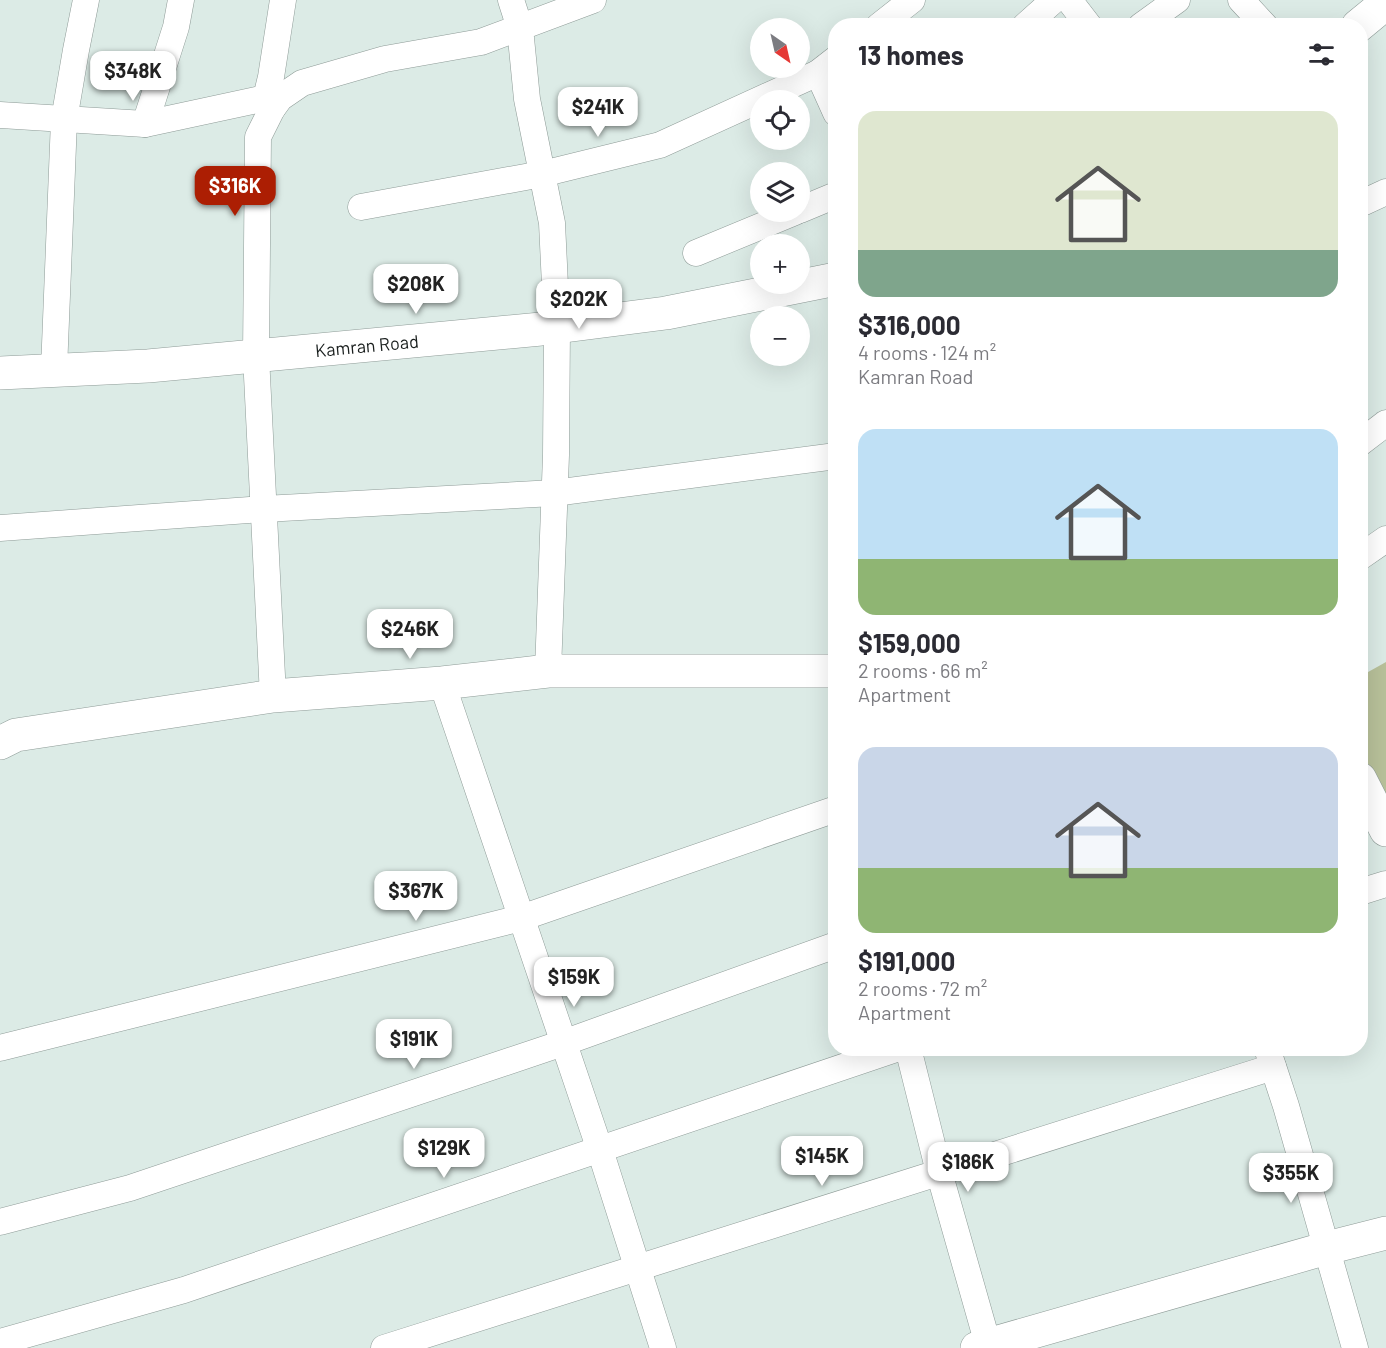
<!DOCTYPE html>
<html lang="en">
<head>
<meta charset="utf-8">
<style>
	:root { --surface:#fff; --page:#f7f7f7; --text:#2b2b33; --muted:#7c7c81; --accent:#ac1e03 }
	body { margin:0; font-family:Barlow,sans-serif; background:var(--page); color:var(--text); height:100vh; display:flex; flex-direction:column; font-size:22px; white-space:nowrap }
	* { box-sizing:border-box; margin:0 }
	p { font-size:20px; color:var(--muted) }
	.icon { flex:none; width:33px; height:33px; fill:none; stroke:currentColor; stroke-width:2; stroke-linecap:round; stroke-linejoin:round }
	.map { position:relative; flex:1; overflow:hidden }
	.drawer { position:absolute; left:828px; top:18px; width:540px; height:1038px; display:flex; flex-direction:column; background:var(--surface); border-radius:24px; box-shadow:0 6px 24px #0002 }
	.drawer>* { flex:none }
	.needle { width:39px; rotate:146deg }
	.fabs { position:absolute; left:750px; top:18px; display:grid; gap:12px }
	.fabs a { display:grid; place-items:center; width:60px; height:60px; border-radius:50%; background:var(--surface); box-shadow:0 6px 24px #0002; font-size:30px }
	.price { position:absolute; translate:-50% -51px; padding:0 14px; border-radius:12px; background:#fff; color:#222; font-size:20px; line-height:39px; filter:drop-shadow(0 2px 3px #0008) }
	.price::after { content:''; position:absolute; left:50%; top:36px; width:18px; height:14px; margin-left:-9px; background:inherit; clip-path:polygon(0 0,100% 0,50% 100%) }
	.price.active { background:var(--accent); color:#fff }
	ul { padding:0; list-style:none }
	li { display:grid; align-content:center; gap:12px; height:318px; padding:0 30px }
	li span { display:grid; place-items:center; height:186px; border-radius:18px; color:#555 }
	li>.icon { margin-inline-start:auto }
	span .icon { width:108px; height:108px; fill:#fffc; stroke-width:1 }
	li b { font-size:26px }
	h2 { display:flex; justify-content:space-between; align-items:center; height:72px; padding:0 30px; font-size:26px }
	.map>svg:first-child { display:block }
	.green { fill:#b8c19a }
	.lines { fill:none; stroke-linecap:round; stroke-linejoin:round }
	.street-casing { stroke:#8e9b97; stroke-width:27 }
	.secondary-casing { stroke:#8e9b97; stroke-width:34 }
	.street { stroke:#fff; stroke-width:26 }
	.secondary { stroke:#fff; stroke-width:33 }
	.labels { text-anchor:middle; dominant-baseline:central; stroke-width:6; stroke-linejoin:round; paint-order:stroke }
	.street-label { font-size:18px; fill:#191e1d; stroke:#dcebe6 }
</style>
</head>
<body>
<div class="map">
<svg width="1386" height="1348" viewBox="0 0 1386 1348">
	<rect width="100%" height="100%" fill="#dcebe6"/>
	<polygon class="green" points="1386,662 1386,830 1361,779 1361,676"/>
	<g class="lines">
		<defs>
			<g id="street">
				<polyline points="511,0 520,28 527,99 552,223 557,327 556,455 548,671"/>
				<polyline points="1069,0 1089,26"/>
				<polyline points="1241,0 1265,26"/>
				<polyline points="879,26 912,0"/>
				<polyline points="1025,26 1054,0"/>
				<polyline points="1141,26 1177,0"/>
				<polyline points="818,73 836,113"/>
				<polyline points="272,109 266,98 271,77 283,0"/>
				<polyline points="0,115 145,124 266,98"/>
				<polyline points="145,124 176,27 181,0"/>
				<polyline points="1360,204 1386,192"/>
				<polyline points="361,207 542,174 660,145 818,73 836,59"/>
				<polyline points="800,210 836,195"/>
				<polyline points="696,253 795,212"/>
				<polyline points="54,370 64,120 76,50 86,0"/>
				<polyline points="1360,443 1386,423"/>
				<polyline points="0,528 264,509 554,493 836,456"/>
				<polyline points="1360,557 1386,539"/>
				<polyline points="442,683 600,1150 663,1348"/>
				<polyline points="273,696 256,356 258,137 272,109 280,98 302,83 385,59 481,42 593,0"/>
				<polyline points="1360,892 1386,884"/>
				<polyline points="0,1048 521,918 836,809"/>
				<polyline points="908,1048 939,1172 989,1348"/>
				<polyline points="1267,1048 1286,1106 1355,1348"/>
				<polyline points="0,1222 130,1188 563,1043 836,945"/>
				<polyline points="0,1342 184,1290 899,1048"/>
				<polyline points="384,1348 1273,1067"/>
			</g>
			<g id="secondary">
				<polyline points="1358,26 1386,3"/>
				<path id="s1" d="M0 373 148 366 541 329 666 313 836 279"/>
				<polyline points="0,743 16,735 273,696 442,683 548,671 836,671"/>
				<polyline points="1360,779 1386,830"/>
				<polyline points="977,1348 1327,1248 1386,1233"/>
			</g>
		</defs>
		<use href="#street" class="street-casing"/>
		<use href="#secondary" class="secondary-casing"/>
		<use href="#street" class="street"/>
		<use href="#secondary" class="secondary"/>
	</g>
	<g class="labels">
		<g class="street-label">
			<text stroke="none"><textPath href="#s1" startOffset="368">Kamran Road</textPath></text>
		</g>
	</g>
</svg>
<div class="fabs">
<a><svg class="needle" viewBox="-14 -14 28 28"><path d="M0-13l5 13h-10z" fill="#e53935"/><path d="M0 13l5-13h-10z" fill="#7c7c81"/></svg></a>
<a><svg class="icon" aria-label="locate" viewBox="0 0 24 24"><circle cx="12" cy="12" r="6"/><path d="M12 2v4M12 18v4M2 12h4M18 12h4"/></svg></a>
<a><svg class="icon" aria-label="layers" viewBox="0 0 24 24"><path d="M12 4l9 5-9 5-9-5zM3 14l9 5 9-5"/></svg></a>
<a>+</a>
<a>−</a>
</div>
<b class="price" style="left:133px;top:102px">$348K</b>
<b class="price" style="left:598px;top:138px">$241K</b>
<b class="price active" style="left:235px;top:217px">$316K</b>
<b class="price" style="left:416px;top:315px">$208K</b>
<b class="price" style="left:579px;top:330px">$202K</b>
<b class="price" style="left:410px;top:660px">$246K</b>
<b class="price" style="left:416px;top:922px">$367K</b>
<b class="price" style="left:574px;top:1008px">$159K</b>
<b class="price" style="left:414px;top:1070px">$191K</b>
<b class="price" style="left:444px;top:1179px">$129K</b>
<b class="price" style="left:822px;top:1187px">$145K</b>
<b class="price" style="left:968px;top:1193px">$186K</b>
<b class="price" style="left:1291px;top:1204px">$355K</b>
<section class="drawer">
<h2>13 homes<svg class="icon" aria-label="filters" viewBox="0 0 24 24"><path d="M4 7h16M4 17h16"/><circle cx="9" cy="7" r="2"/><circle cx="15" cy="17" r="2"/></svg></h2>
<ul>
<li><span style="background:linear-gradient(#dfe7d0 75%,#7fa58c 0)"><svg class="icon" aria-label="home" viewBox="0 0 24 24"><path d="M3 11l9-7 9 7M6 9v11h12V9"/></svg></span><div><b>$316,000</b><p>4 rooms · 124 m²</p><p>Kamran Road</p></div></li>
<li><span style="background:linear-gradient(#bfe0f5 70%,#8fb573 0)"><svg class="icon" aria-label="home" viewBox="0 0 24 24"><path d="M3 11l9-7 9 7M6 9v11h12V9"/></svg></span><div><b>$159,000</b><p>2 rooms · 66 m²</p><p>Apartment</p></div></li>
<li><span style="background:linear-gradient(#c9d6e8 65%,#8fb573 0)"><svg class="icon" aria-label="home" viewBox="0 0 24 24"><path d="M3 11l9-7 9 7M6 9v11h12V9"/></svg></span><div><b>$191,000</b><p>2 rooms · 72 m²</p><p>Apartment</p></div></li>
</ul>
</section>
</div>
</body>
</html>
